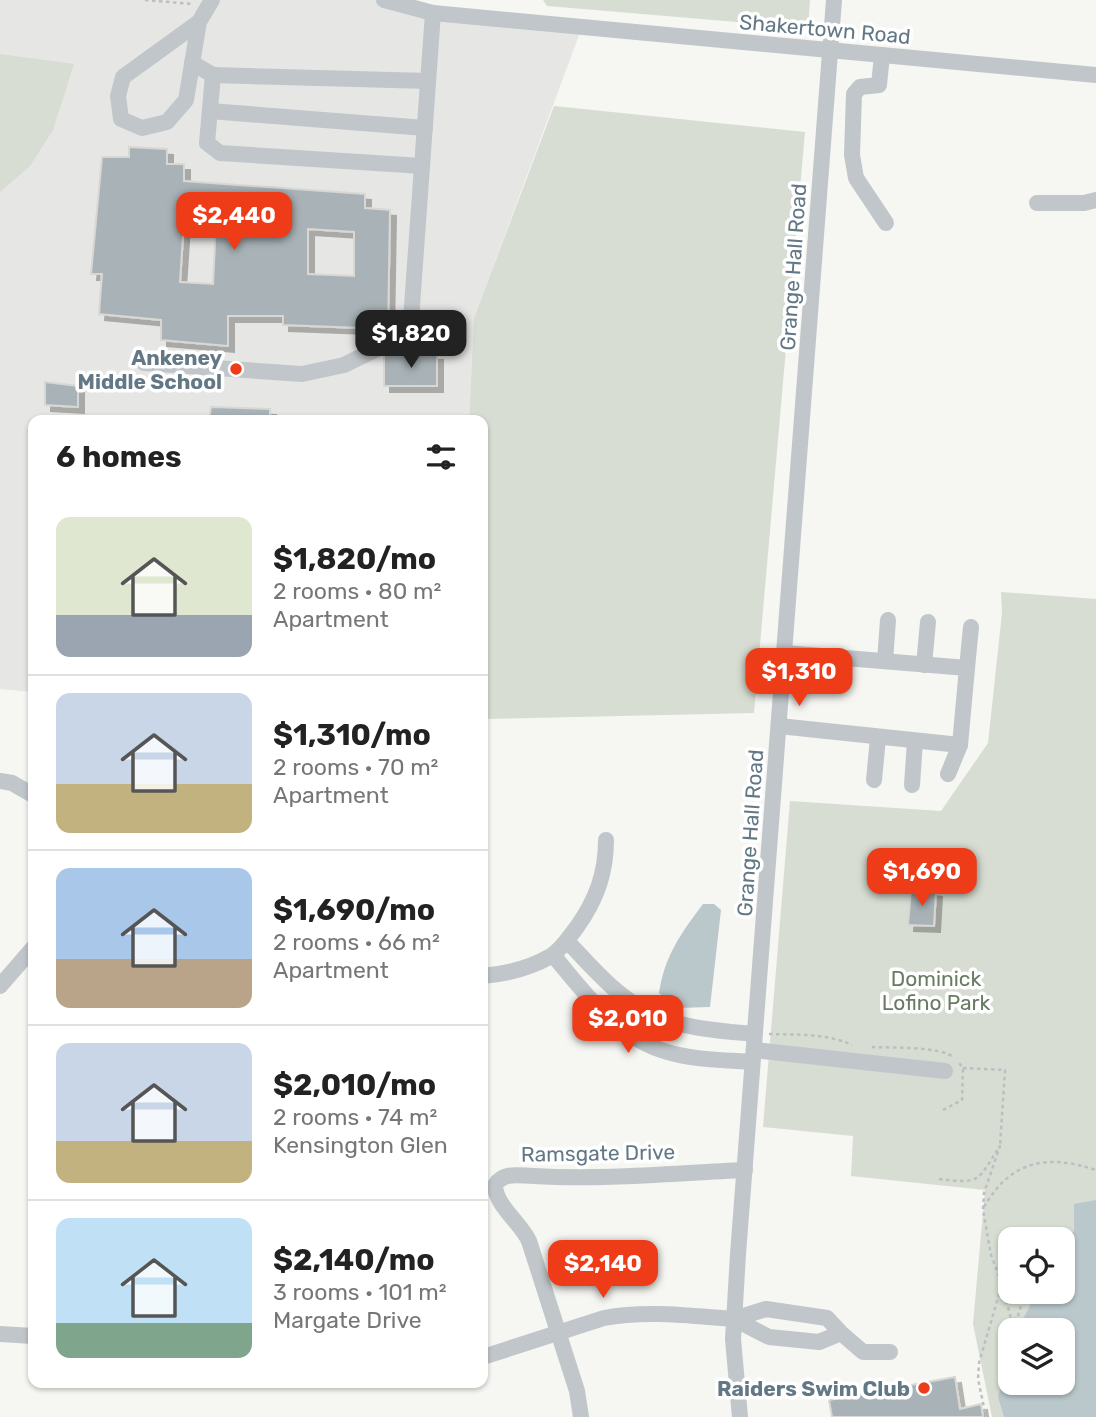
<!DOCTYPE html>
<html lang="en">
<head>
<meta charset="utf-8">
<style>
	:root { --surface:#fff; --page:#f2f2f2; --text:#222; --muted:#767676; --line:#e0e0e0; --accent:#ee3c19 }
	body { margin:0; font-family:Rubik,sans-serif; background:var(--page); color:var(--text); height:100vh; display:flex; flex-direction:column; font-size:26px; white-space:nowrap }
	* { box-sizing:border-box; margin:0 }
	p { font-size:23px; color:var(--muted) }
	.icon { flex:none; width:38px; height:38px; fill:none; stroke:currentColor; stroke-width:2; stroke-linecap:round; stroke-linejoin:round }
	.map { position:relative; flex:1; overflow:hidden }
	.panel { position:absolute; left:28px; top:415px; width:460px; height:973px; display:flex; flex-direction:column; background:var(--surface); border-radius:14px; box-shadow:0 2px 5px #0004 }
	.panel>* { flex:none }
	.controls { position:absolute; left:998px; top:1227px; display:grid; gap:14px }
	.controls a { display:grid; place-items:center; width:77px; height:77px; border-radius:14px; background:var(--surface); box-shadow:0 2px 5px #0004; font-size:35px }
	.price { position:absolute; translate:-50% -60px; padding:0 16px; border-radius:14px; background:var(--accent); color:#fff; font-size:23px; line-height:46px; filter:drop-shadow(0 2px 4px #0008) }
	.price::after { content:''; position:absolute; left:50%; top:42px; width:21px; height:16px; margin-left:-10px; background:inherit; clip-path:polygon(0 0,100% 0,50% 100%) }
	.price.on { background:#222; color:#fff }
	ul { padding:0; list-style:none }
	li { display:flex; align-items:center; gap:21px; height:175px; padding:0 28px }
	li+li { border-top:2px solid var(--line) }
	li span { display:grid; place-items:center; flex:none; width:196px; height:140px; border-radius:14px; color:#555 }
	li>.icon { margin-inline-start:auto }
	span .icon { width:84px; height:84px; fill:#fffc; stroke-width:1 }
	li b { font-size:30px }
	h2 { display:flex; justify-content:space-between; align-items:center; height:84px; padding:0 28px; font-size:30px }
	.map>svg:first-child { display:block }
	.built { fill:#e6e7e5 }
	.green { fill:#d7ddd2; fill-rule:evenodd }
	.water { fill:#bac8cc }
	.building { fill:#a9b3b7; stroke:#d7d7d4; stroke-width:2; fill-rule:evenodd; filter:url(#shadow) }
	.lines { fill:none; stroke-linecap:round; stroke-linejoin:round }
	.path { stroke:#bcbfc1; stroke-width:2.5; stroke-dasharray:3.5 3.5; stroke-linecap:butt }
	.minor { stroke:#c0c6c9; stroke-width:16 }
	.poi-dot { fill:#ee3c19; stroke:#fff; stroke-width:2.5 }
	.labels { text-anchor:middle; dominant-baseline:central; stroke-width:7; stroke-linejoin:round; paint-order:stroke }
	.street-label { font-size:21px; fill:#637885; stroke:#fff }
	.poi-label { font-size:21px; font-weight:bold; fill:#637885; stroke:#fff; text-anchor:end }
	.park-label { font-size:21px; fill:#697b62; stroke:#fff }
</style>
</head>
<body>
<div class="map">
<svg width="1096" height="1417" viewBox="0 0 1096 1417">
	<defs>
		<filter id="shadow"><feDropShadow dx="6" dy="6" stdDeviation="0" flood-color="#0004"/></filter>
	</defs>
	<rect width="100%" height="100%" fill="#f6f6f2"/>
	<polygon class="built" points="0,0 384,0 582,27 474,318 469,420 33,420 33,692 0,689"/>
	<g class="green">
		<polygon points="543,0 810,0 808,28 547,6"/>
		<polygon points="0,54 74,64 53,130 30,166 0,192"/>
		<polygon points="554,106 805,132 754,713 483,719 483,420 469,420 474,318"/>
		<path d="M1001 592 1096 599V1417H992L973 1324 985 1190 851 1176 853 1136 763 1127 790 801 941 811 988 743 1002 613ZM1010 1239H1062V1292H1010ZM1010 1330H1062V1382H1010Z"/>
	</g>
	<g class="water">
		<path d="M703 904H714L721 910 710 1007 677 1008 659 993C664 957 681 933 703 904Z"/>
		<polygon points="1096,1200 1096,1417 1004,1417 998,1397 1010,1354 1010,1382 1062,1382 1062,1330 1017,1330 1030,1306 1030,1292 1062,1292 1062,1243 1074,1231 1074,1204"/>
	</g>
	<g class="building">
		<path d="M129 147 167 149V164H184V181L365 194V208L390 210 388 329 283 325V316H228V346L161 340V320L99 314 102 274H91L102 157H129ZM184 221 216 223 213 284 180 282ZM308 229 354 232V276L308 274Z"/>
		<rect x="384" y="354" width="53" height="32"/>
		<polygon points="45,382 78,386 78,407 45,405"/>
		<polygon points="211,407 270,409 270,420 209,420"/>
		<polygon points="911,888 936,891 934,926 908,925"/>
		<polygon points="955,1377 960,1409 981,1404 983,1417 832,1417 829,1400"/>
	</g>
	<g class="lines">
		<g class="path">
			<polyline points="145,0 192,4"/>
			<path d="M769 1034C797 1035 826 1033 852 1045"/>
			<path d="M872 1047C890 1048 943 1046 954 1058"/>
			<polyline points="963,1068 1005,1070 1000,1146"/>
			<polyline points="943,1110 962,1100 963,1068 959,1063"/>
			<path d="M939 1179C982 1184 977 1181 1000 1146L984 1193 983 1210 991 1255 1002 1284 979 1363 978 1379 986 1417"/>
			<path d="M984 1207C1011 1160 1047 1154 1096 1170"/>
			<polyline points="1003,1287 1011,1319 1017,1319 1025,1292"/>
		</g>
		<g class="minor">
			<polyline points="384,0 433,13 1096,75"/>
			<polyline points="199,22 123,77 118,96 121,119 142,128 167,122 186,100 199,22 212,0"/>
			<polyline points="882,55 879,85 860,87 854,94 852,155 856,178 886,223"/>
			<polyline points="192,63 213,75 207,143 220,153 422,166"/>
			<polyline points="213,75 428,81"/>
			<polyline points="210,111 425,128"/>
			<polyline points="1037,203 1084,203 1096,200"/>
			<polyline points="144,363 302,374 344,365 395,340 411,320 433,13"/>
			<polyline points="885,661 888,620"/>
			<polyline points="924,665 928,622"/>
			<polyline points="967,668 971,627"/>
			<polyline points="779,726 960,745 967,668 785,653"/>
			<polyline points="948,774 960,745"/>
			<polyline points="874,780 878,738"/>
			<polyline points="0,781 12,783 33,795"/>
			<polyline points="912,785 915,741"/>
			<path d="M567 941C593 968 618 999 654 1015 685 1029 722 1031 755 1034"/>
			<path d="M553 955C584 992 613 1033 661 1050 690 1060 722 1060 752 1062"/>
			<path d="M483 976C507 974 530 968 551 956 562 949 569 937 577 927 596 900 606 874 606 840"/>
			<polyline points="0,986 33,948"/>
			<polyline points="754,1050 945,1071"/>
			<polyline points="841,1333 819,1342 769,1337 734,1319 766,1309 827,1318 841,1333 863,1352 890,1352"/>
			<polyline points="0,1334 33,1336"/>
			<path d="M483 1357 604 1318C647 1310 691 1316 734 1319"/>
			<path d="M581 1417 577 1391 529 1241C521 1223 495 1205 495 1185 504 1171 519 1176 534 1176 604 1180 675 1173 745 1170"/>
			<polyline points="740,1417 733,1339 738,1254 834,0"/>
		</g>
	</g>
	<g class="poi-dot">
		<circle cx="236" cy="369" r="7"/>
		<circle cx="924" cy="1388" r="7"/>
	</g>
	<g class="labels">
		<g class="street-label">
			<text transform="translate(825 29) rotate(5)">Shakertown Road</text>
			<text transform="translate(793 267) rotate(-86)">Grange Hall Road</text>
			<text transform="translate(750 833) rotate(-86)">Grange Hall Road</text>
			<text transform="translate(598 1153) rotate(-1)">Ramsgate Drive</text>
		</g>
		<g class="poi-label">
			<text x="222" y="357">Ankeney<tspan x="222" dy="24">Middle School</tspan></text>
			<text x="910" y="1388">Raiders Swim Club</text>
		</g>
		<g class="park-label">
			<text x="936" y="978">Dominick<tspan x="936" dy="24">Lofino Park</tspan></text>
		</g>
	</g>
</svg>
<div class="controls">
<a><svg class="icon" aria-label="locate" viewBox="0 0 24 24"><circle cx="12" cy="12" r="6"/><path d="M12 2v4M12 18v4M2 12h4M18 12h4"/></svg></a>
<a><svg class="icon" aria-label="layers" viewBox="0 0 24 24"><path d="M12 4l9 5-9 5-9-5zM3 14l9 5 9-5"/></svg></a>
</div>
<b class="price" style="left:234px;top:252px">$2,440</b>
<b class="price on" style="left:411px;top:370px">$1,820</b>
<b class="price" style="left:799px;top:708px">$1,310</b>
<b class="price" style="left:922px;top:908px">$1,690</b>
<b class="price" style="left:628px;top:1055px">$2,010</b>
<b class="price" style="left:603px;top:1300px">$2,140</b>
<section class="panel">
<h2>6 homes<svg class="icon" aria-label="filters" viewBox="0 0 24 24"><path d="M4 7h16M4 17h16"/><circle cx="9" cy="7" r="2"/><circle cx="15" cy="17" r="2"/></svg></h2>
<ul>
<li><span style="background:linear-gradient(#dfe7d0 70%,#9aa5b1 0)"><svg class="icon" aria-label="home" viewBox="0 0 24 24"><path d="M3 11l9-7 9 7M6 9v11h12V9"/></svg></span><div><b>$1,820/mo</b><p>2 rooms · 80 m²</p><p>Apartment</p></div></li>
<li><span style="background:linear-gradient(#c9d6e8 65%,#c2b280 0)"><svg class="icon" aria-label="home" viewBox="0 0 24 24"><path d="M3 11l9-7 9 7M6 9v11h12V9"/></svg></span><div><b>$1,310/mo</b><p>2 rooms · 70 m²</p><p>Apartment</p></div></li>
<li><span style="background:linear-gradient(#a9c7e8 65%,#b9a48a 0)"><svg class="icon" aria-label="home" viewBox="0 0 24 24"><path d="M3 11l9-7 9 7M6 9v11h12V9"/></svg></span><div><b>$1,690/mo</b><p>2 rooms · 66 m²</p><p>Apartment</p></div></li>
<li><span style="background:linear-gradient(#c9d6e8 70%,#c2b280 0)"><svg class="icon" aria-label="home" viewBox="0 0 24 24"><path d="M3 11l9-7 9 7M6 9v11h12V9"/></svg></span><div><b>$2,010/mo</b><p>2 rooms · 74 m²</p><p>Kensington Glen</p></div></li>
<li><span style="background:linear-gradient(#bfe0f5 75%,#7fa58c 0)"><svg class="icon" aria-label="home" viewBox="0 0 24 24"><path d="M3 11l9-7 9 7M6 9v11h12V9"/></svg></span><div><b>$2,140/mo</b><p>3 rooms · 101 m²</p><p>Margate Drive</p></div></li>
</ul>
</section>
</div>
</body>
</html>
